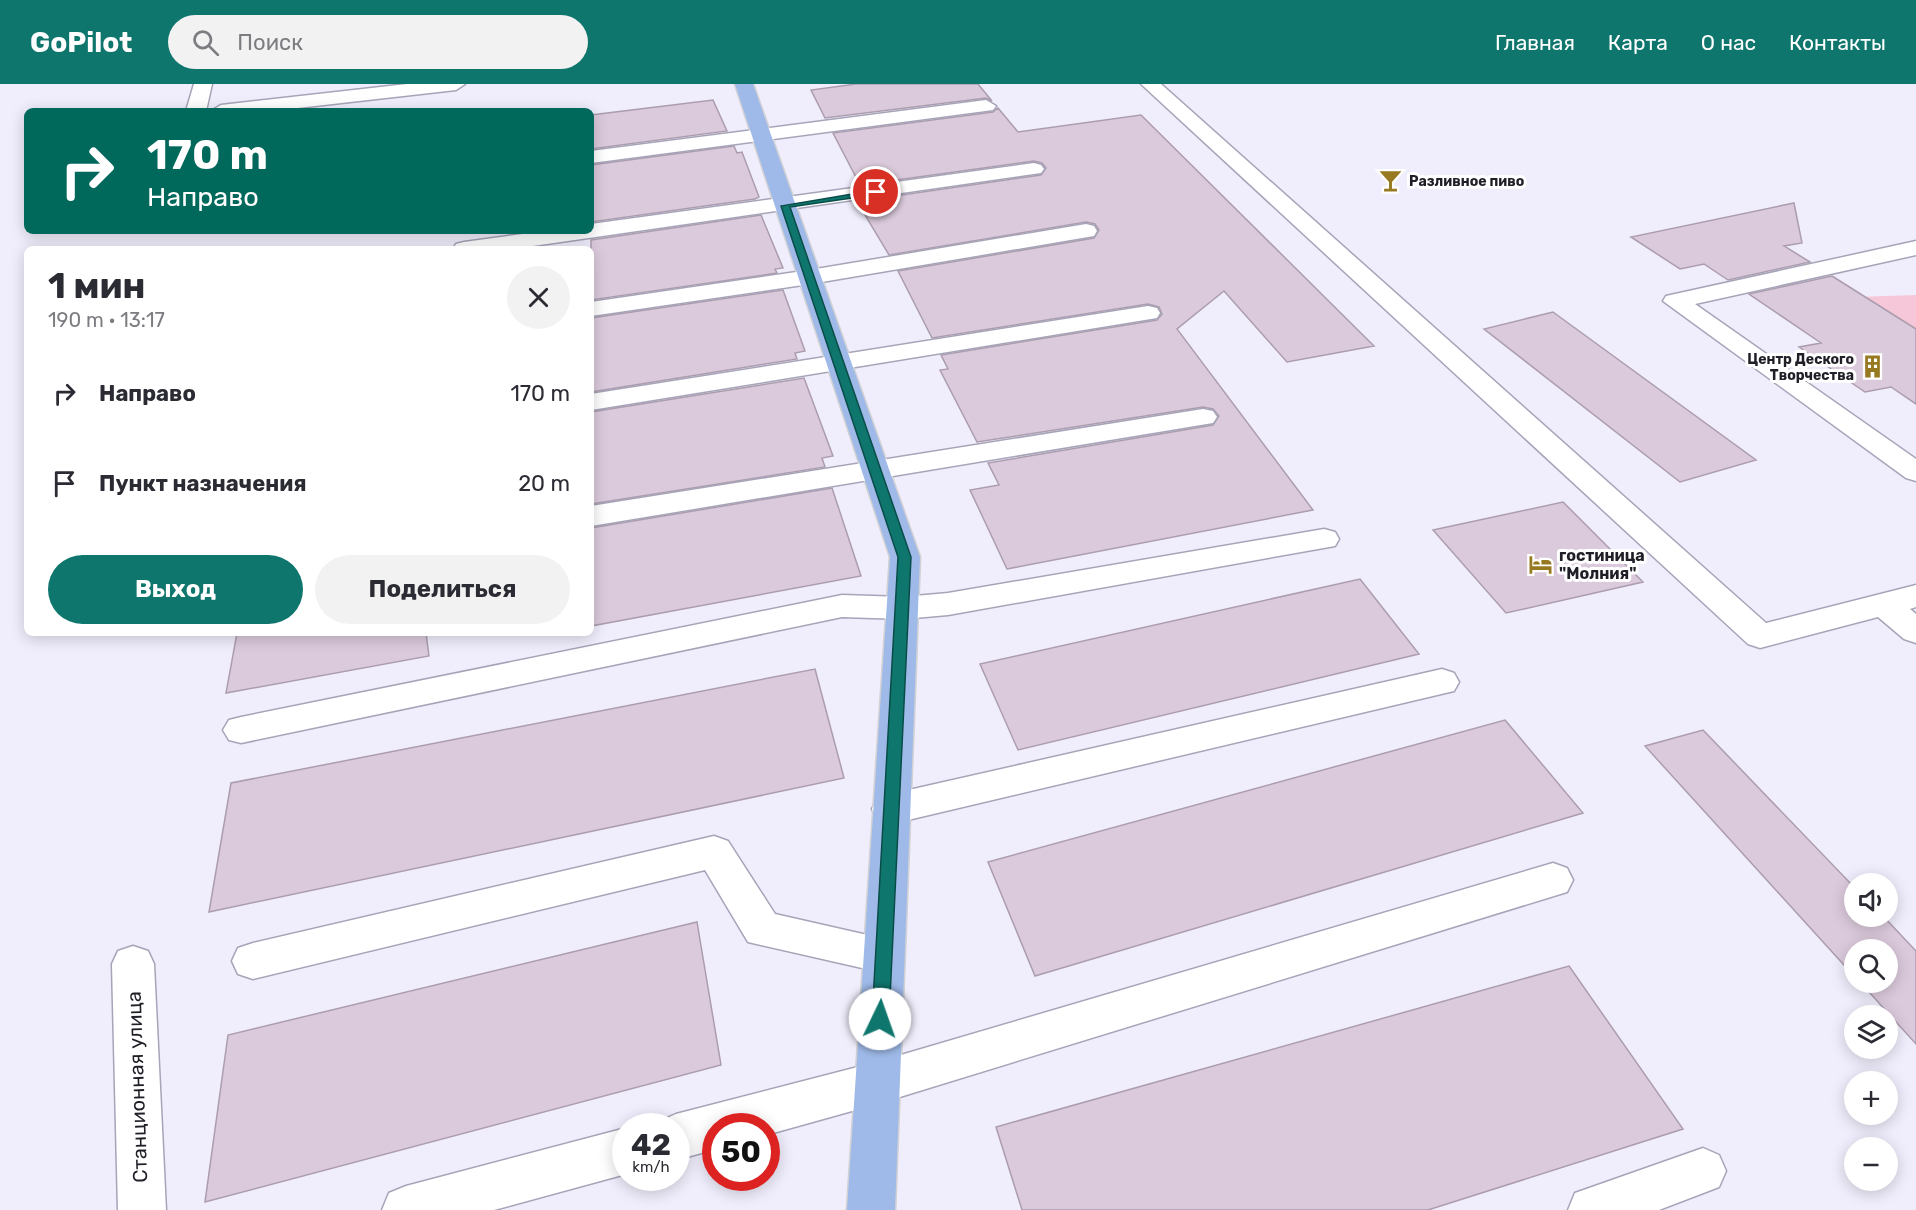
<!DOCTYPE html>
<html lang="ru">
<head>
<meta charset="utf-8">
<style>
	:root { --surface:#fff; --page:#f2f2f3; --text:#2b2b33; --muted:#7c7c81; --accent:#0f766e }
	body { margin:0; font-family:Rubik,sans-serif; background:var(--page); color:var(--text); height:100vh; display:flex; flex-direction:column; font-size:22px; white-space:nowrap }
	* { box-sizing:border-box; margin:0 }
	p { font-size:20px; color:var(--muted) }
	.icon { flex:none; width:33px; height:33px; fill:none; stroke:currentColor; stroke-width:2; stroke-linecap:round; stroke-linejoin:round }
	.map { position:relative; flex:1; overflow:hidden }
	.panel { position:absolute; left:24px; top:162px; width:570px; height:390px; display:flex; flex-direction:column; background:var(--surface); border-radius:9px; box-shadow:0 3px 15px #0003 }
	.panel>* { flex:none }
	.guide { position:absolute; left:24px; top:24px; width:570px; height:126px; border-radius:9px; box-shadow:0 3px 15px #0003; background:#00695c; color:#fff; overflow:hidden }
	.buttons { position:absolute; left:1844px; top:789px; display:grid; gap:12px }
	.buttons a { display:grid; place-items:center; width:54px; height:54px; border-radius:50%; background:var(--surface); box-shadow:0 3px 15px #0003; font-size:30px }
	.speed { position:absolute; left:612px; top:1029px; display:flex; gap:12px; font-size:30px; font-weight:700; text-align:center }
	.speed>* { display:grid; place-content:center; width:78px; height:78px; border-radius:50%; background:var(--surface); box-shadow:0 3px 15px #0003; line-height:1 }
	.speed small { font-size:15px; font-weight:400 }
	.speed .limit { border:9px solid #d22; background:#fff; color:#111 }
	.pin { position:absolute; display:grid; place-items:center; width:51px; height:51px; color:#fff; margin:-26px; border:3px solid #fff; border-radius:50%; box-shadow:0 2px 6px #0007 }
	.me { position:absolute; width:66px; margin:-33px; rotate:3deg; stroke-linejoin:round; filter:drop-shadow(0 0 4px #0008) }
	.turn { display:flex; align-items:center; gap:21px; height:126px; padding:0 24px; font-size:27px }
	.turn .icon { width:78px; height:78px; stroke-width:2.5 }
	.turn b { display:block; font-size:42px; line-height:51px }
	.round { display:grid; place-items:center; flex:none; width:63px; height:63px; border-radius:32px; background:var(--page) }
	.overview { display:flex; align-items:center; justify-content:space-between; height:102px; padding:0 24px }
	h1 { font-size:36px; font-weight:700; line-height:45px }
	.action { display:flex; gap:12px; margin-top:auto; padding:12px 24px }
	.action a { flex:1; height:69px; border-radius:36px; background:var(--accent); color:#fff; font-size:24px; font-weight:700; line-height:69px; text-align:center }
	.action a+a { background:var(--page); color:var(--text) }
	ul { padding:0; list-style:none }
	li { display:flex; align-items:center; gap:18px; height:90px; padding:0 24px }
	li div { flex:1 }
	li b { display:block; font-size:22px }
	li em { font-style:normal }
	header { display:flex; align-items:center; gap:36px; box-sizing:border-box; height:84px; padding:0 30px; background:var(--accent); color:#fff }
	header strong { font-size:28px }
	nav { display:flex; gap:33px; margin-inline-start:auto; font-size:21px }
	.search { width:420px; height:54px; background:var(--page); display:flex; align-items:center; gap:15px; box-sizing:border-box; padding:0 21px; border-radius:33px; color:var(--muted); font-size:22px }
	.map>svg:first-child { display:block }
	.green { fill:#f6c7d8 }
	.building { fill:#dbcadc; stroke:#ac9dae; stroke-width:1.5 }
	.lines { fill:none; stroke-linecap:round; stroke-linejoin:round }
	.minor-casing { stroke:#a6a4b9; stroke-width:3 }
	.major-casing { stroke:#d2d2d4; stroke-width:3 }
	.minor { fill:#fff; fill-rule:evenodd }
	.major { fill:#9fbae9; fill-rule:evenodd }
	.route { fill:#0f766e; stroke:#0a4d48; stroke-width:1.5 }
	.labels { text-anchor:middle; dominant-baseline:central; stroke-width:6; stroke-linejoin:round; paint-order:stroke }
	.far-poi-label { font-size:14px; font-weight:bold; fill:#201f27; stroke:#fff; text-anchor:start }
	.poi-label { font-size:16px; font-weight:bold; fill:#201f27; stroke:#fff; text-anchor:start }
	.near-street-label { font-size:20px; fill:#201f27; stroke:#fff }
</style>
</head>
<body>
<header>
<strong>GoPilot</strong>
<div class="search"><svg class="icon" aria-label="search" viewBox="0 0 24 24"><circle cx="10" cy="10" r="6"/><path d="M15 15l6 6"/></svg>Поиск</div>
<nav><a>Главная</a><a>Карта</a><a>О нас</a><a>Контакты</a></nav>
</header>
<div class="map">
<svg width="1916" height="1126" viewBox="0 0 1916 1126">
	<rect width="100%" height="100%" fill="#f0eefc"/>
	<path class="green" d="M1916,211V252L1856,213Z"/>
	<path class="building" d="M856,0H978L992,17L986,14L825,34L811,6Z
		M713,16L727,47L591,65V31Z
		M998,24L1018,48L1141,31L1374,262L1287,278L1224,207L1177,245L1313,426L1007,485L970,406L999,401L988,379L1213,341L1219,332L1213,325L1203,323L977,358L940,286L948,285L941,271L1157,236L1162,230L1159,223L1148,220L932,254L898,187L1094,154L1099,146L1095,140L1086,138L889,171L862,126L872,125L867,116L1041,91L1046,84L1042,79L1034,77L860,101L833,49L993,28Z
		M734,62L737,69L742,68L759,113L755,115L591,138V81Z
		M1794,119L1802,159L1784,162L1810,178L1728,196L1704,180L1680,185L1631,153Z
		M761,131L783,184L775,185L777,189L591,216V156Z
		M1832,192L1916,245V320L1891,303L1865,308L1799,263L1821,259L1749,210Z
		M783,206L805,267L795,269L797,275L591,308V234Z
		M1553,228L1756,376L1680,398L1484,245Z
		M804,294L833,372L822,374L825,383L591,420V328Z
		M832,404L861,492L591,542V444Z
		M1563,418L1643,498L1506,529L1433,446Z
		M1360,495L1419,570L1018,666L980,580Z
		M237,549H426L429,572L226,609Z
		M815,585L844,694L209,828L231,699Z
		M1505,636L1583,729L1035,892L988,778Z
		M1703,646L1854,803V832H1883L1916,867V960L1860,898H1887V866H1854V892L1645,662Z
		M697,838L721,981L205,1118L228,951Z
		M1569,882L1683,1045L1428,1126H1022L996,1043Z"/>
	<g class="lines">
		<defs>
			<path id="minor" d="M194,0H212L206,27H186Z
				M407,0H465L456,6L271,27H211L221,21Z
				M1141,0H1161L1766,539L1916,501V523L1910,525L1916,530V559L1904,555L1878,533L1760,564L1748,560Z
				M986,16L996,22L993,26L591,79V67Z
				M1034,79L1041,81L1044,85L1041,89L512,165H453L456,160L464,158L544,147H591V140Z
				M1086,140L1094,142L1097,147L1094,152L810,200L591,232V218L810,186Z
				M1916,157V171L1695,220L1916,375V397L1906,394L1663,217L1666,212L1675,210Z
				M1148,222L1157,224L1160,229L1157,234L591,326V310Z
				M1203,325L1213,327L1217,333L1213,339L591,442V422Z
				M1324,445L1335,448L1339,455L1335,462L948,531L903,535L842,533L241,659L229,656L223,646L229,636L241,633L842,511L903,513L948,509Z
				M1442,585L1454,589L1459,598L1454,607L891,740L878,736L872,725L878,714L891,710Z
				M714,752L728,757L775,830L898,858L904,871L898,884L884,889L748,858L705,786L253,895L238,890L232,877L238,864L253,859Z
				M1553,779L1567,784L1573,796L1567,808L877,1020L766,1051V1042H716V1065L676,1076V1042H658L660,1037L676,1030L877,978Z
				M133,862L148,867L154,880L166,1126H118L112,880L118,867Z
				M626,1044V1090L494,1126H382L389,1109L406,1102Z
				M1703,1064L1719,1071L1726,1087L1719,1103L1659,1126H1568L1575,1109Z"/>
			<path id="major" d="M735,0H753L920,473L895,1126H847L890,473Z"/>
		</defs>
		<use href="#minor" class="minor-casing"/>
		<use href="#major" class="major-casing"/>
		<use href="#minor" class="minor"/>
		<use href="#major" class="major"/>
	</g>
	<path class="route" d="M876,106L879,107V110L790,123L911,473L889,935L887,941L880,943L874,941L872,935L898,473L781,122Z"/>
	<defs>
		<symbol id="bar-bare" viewBox="-9 -9 18 18"><path d="M-6-5H6L.8 .8V4.5H3.5V6h-7V4.5H-.8V.8Z" fill="#977921" stroke="#fff" stroke-width="2.5" paint-order="stroke"/></symbol>
		<symbol id="building-bare" viewBox="-9 -9 18 18"><path d="M-4-6H4V6H1V3H-1V6H-4ZM-2.5-4.3h1.7v1.8h-1.7ZM.8-4.3h1.7v1.8H.8ZM-2.5-1h1.7V.8h-1.7ZM.8-1h1.7V.8H.8Z" fill="#977921" stroke="#fff" stroke-width="2.5" paint-order="stroke"/></symbol>
		<symbol id="hotel-bare" viewBox="-9 -9 18 18"><path d="M-6-4.5h1.5V1H6V5H4.5V3h-9V5H-6ZM-4 0a1.8 1.8 0 1 1 3.6 0ZM.5 0V-2.5h3Q6-2.5 6 0Z" fill="#977921" stroke="#fff" stroke-width="2.5" paint-order="stroke"/></symbol>
	</defs>
	<g fill-rule="evenodd">
		<use href="#bar-bare" x="1374" y="80" width="33" height="33"/>
		<use href="#building-bare" x="1856" y="266" width="33" height="33"/>
		<use href="#hotel-bare" x="1524" y="464" width="33" height="33"/>
	</g>
	<g class="labels">
		<g class="far-poi-label">
			<text x="1409" y="97">Разливное пиво</text>
			<text x="1854" y="275" text-anchor="end">Центр Деского<tspan x="1854" dy="16">Творчества</tspan></text>
		</g>
		<g class="poi-label">
			<text x="1559" y="471">гостиница<tspan x="1559" dy="18">"Молния"</tspan></text>
		</g>
		<g class="near-street-label">
			<text transform="translate(137 1003) rotate(-92)">Станционная улица</text>
		</g>
	</g>
</svg>
<div class="buttons">
<a><svg class="icon" aria-label="sound" viewBox="0 0 24 24"><path d="M4 9h4l5-4v14l-5-4H4zM17 9q2 3 0 6"/></svg></a>
<a><svg class="icon" aria-label="search" viewBox="0 0 24 24"><circle cx="10" cy="10" r="6"/><path d="M15 15l6 6"/></svg></a>
<a><svg class="icon" aria-label="layers" viewBox="0 0 24 24"><path d="M12 4l9 5-9 5-9-5zM3 14l9 5 9-5"/></svg></a>
<a>+</a>
<a>−</a>
</div>
<div class="speed"><div>42<small>km/h</small></div><div class="limit">50</div></div>
<div class="pin" style="left:876px;top:108px;background:#d93025"><svg class="icon" aria-label="arrive" viewBox="0 0 24 24"><path d="M6 21V4h12l-3 4 3 4H6"/></svg></div>
<svg class="me" style="left:880px;top:935px" viewBox="-20 -20 40 40"><circle r="19" fill="#fff"/><path d="M0-13L10 11 0 6-10 11z" fill="#0f766e"/></svg>
<div class="guide">
<div class="turn"><svg class="icon" aria-label="right" viewBox="0 0 24 24"><path d="M7 20v-9h11M14 6l5 5-5 5"/></svg><div><b>170 m</b>Направо</div></div>
</div>
<section class="panel">
<div class="overview"><div><h1>1 мин</h1><p>190 m · 13:17</p></div><a class="round"><svg class="icon" aria-label="close" viewBox="0 0 24 24"><path d="M6 6l12 12M18 6L6 18"/></svg></a></div>
<ul>
<li><svg class="icon" aria-label="right" viewBox="0 0 24 24"><path d="M7 20v-9h11M14 6l5 5-5 5"/></svg><div><b>Направо</b></div><em>170 m</em></li>
<li><svg class="icon" aria-label="arrive" viewBox="0 0 24 24"><path d="M6 21V4h12l-3 4 3 4H6"/></svg><div><b>Пункт назначения</b></div><em>20 m</em></li>
</ul>
<div class="action"><a>Выход</a><a>Поделиться</a></div>
</section>
</div>
</body>
</html>
